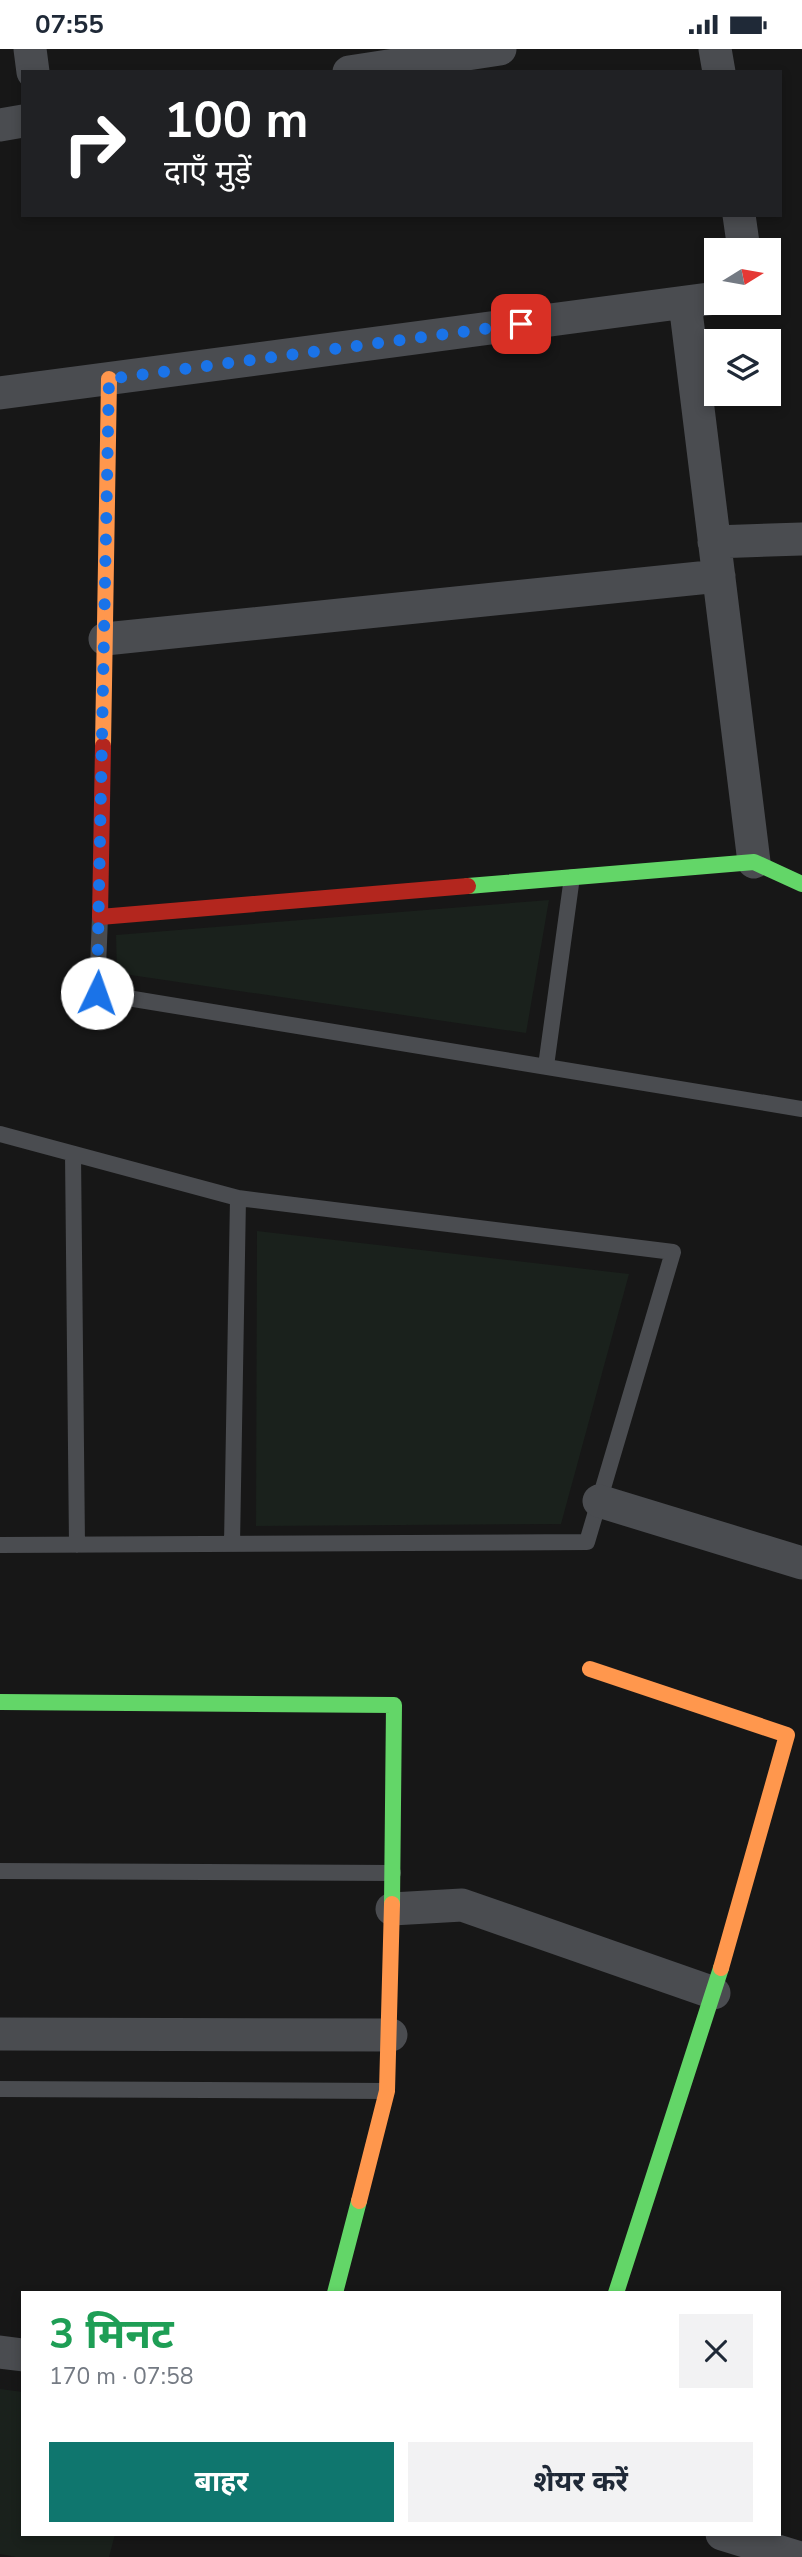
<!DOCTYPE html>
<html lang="hi">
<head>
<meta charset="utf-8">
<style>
	:root { --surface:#fff; --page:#f2f2f3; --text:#1f2937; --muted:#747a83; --accent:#0f766e }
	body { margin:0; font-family:"Nunito Sans","Noto Sans Devanagari",sans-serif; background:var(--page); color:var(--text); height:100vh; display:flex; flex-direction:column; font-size:26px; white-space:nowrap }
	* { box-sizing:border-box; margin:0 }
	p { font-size:23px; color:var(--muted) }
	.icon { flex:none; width:38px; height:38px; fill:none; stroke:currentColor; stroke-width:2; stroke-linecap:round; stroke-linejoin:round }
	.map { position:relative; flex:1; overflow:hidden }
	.drawer { position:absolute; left:21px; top:2242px; width:760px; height:245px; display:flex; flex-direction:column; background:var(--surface); border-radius:0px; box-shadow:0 4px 10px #0003 }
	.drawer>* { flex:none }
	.banner { position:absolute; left:21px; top:21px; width:761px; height:147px; border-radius:0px; box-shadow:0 4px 10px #0003; background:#202124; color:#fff; overflow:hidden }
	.needle { width:46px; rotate:79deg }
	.tools { position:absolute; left:704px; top:189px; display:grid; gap:14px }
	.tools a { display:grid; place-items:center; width:77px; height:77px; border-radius:0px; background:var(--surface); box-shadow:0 4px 10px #0003; font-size:35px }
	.pin { position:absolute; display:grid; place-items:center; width:60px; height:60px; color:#fff; margin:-30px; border-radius:14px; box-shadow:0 4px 10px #0006 }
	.me { position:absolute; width:77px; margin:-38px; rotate:3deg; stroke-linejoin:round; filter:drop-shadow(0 0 5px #0008) }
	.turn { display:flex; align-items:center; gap:24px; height:147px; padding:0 28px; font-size:32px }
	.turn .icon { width:91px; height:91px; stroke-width:2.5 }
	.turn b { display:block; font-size:49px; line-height:60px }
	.round { display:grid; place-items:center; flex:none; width:74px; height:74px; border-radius:0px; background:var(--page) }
	.summary { display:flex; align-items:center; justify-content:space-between; height:119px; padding:0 28px }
	h1 { font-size:42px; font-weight:700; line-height:52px; color:#1e9e55 }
	.cta { display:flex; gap:14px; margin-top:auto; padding:14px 28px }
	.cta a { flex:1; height:80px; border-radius:0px; background:var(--accent); color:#fff; font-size:28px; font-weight:700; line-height:80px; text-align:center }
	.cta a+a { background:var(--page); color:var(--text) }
	.status { display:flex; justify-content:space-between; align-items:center; height:49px; padding:0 35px; background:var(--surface); direction:ltr }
	.status svg { height:19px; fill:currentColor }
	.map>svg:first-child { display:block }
	.green { fill:#1a211c }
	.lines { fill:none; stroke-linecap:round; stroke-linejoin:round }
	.lane { stroke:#4a4c50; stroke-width:16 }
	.street { stroke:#4a4c50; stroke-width:33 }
	.fast { stroke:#63d668; stroke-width:16 }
	.slow { stroke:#ff974d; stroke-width:16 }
	.jam { stroke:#b3261e; stroke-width:16 }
	.route { stroke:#1a73e8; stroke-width:12; stroke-dasharray:0 21.6 }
</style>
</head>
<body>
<div class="status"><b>07:55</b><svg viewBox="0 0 49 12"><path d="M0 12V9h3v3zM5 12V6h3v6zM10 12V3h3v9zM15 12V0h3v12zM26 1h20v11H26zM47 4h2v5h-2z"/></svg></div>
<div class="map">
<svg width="802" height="2508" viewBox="0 0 802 2508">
	<rect width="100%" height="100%" fill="#171717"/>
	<path class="green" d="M549,851L526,984L117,924L116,886Z
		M257,1182L629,1225L561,1475L256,1477Z
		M0,2340L23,2343V2485H115L109,2508H16L0,2505Z"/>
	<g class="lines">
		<path class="lane" d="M100,868L97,944L802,1060
			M546,1017L572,828
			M0,1085L238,1149L673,1203L587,1493L0,1496
			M73,1105L77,1496
			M232,1495L238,1149
			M0,1822L393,1824
			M0,2040L386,2042"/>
		<path class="street" d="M30,0L33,23
			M715,0L719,23
			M349,23L500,0
			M0,76L23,72
			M739,166L744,201
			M685,254L754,813
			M0,344L716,249
			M714,493L802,490
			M105,590L719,527
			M599,1452L802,1514
			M392,1860L462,1856L714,1944
			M0,1985L391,1986
			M0,2303L23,2306
			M722,2485L797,2508"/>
		<path class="fast" d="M468,837L754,813L802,835
			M0,1653L394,1656L392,1855
			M335,2244L359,2152
			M616,2244L721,1919"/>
		<path class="slow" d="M103,697L109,330
			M590,1620L787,1686L721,1919
			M359,2152L387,2042L392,1855"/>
		<path class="jam" d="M103,697L100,868L468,837"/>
	</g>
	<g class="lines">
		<path class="route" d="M97,944L109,330L521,275"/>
	</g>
</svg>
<div class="tools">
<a><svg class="needle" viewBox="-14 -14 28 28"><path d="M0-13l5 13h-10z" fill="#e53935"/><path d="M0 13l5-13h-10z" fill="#747a83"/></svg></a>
<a><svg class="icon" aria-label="layers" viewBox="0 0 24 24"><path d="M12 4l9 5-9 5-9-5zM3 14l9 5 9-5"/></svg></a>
</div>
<div class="pin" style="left:521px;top:275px;background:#d93025"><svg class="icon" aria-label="arrive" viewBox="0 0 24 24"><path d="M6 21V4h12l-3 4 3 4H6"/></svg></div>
<svg class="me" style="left:97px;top:944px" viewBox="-20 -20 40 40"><circle r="19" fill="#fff"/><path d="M0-13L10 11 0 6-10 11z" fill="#1a73e8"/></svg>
<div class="banner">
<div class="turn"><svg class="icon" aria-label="right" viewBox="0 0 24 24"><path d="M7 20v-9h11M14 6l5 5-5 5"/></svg><div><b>100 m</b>दाएँ मुड़ें</div></div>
</div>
<section class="drawer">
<div class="summary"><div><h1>3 मिनट</h1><p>170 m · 07:58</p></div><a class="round"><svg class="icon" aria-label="close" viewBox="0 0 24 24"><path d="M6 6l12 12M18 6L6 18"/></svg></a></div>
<div class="cta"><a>बाहर</a><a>शेयर करें</a></div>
</section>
</div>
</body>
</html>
